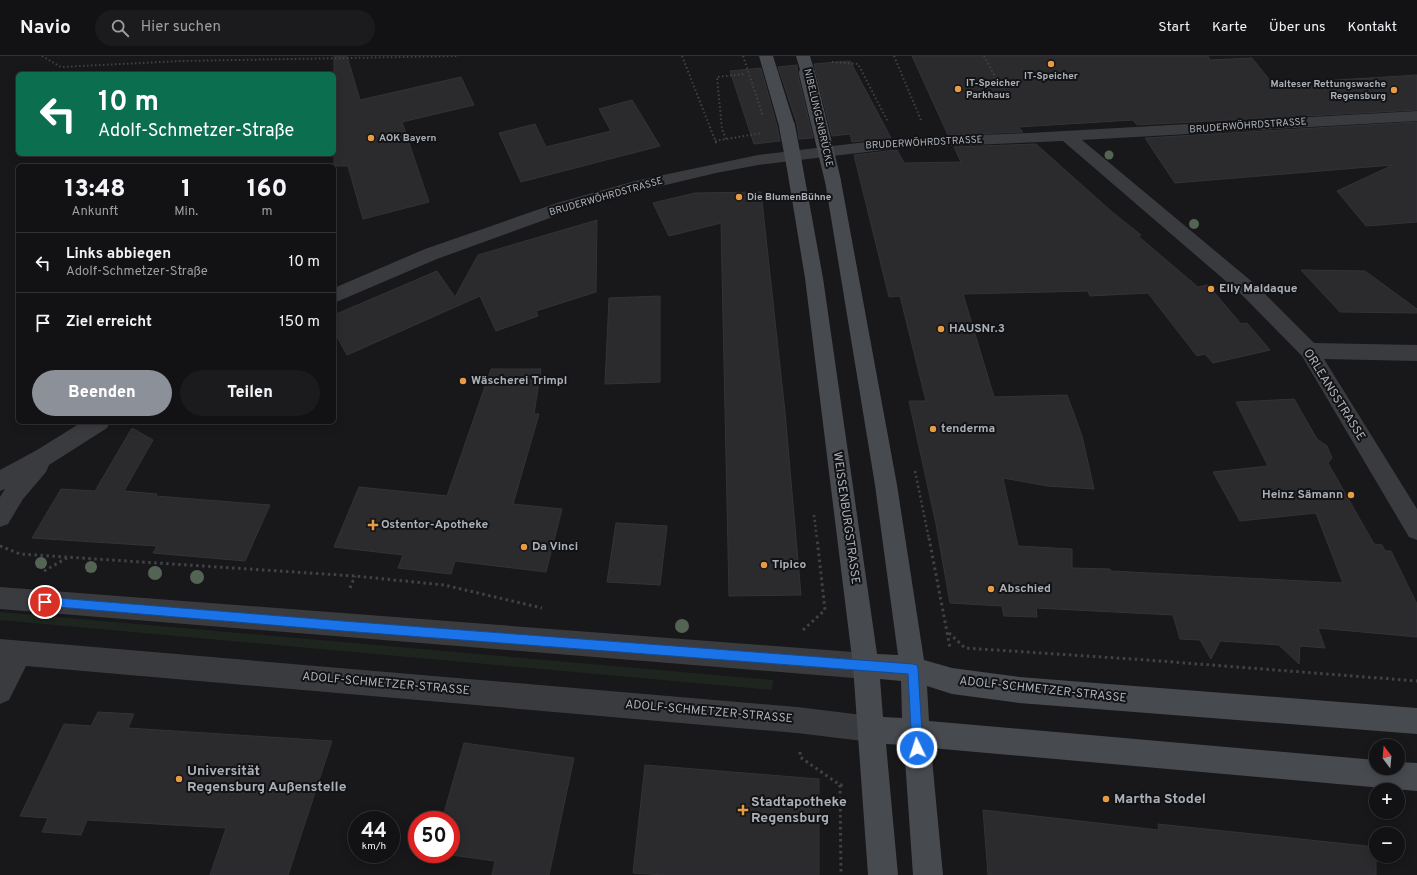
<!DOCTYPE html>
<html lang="de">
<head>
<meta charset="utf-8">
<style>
	:root { --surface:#121214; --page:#1b1b1d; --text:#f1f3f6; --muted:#9c9ea0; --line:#313234; --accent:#8c9099 }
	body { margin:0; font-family:Overpass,sans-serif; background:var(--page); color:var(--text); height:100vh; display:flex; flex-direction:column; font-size:15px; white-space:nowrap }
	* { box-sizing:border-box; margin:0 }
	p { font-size:13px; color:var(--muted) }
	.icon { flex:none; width:22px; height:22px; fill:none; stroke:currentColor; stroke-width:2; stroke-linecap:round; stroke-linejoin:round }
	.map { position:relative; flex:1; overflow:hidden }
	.side { position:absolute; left:16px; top:108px; width:320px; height:260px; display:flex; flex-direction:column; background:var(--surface); border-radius:6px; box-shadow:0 2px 10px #0003,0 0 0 1px var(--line) }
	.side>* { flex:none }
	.guide { position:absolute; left:16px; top:16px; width:320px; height:84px; border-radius:6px; box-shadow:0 2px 10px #0003,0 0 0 1px var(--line); background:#0b6e4f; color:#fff; overflow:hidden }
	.needle { width:26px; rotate:344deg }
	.buttons { position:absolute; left:1369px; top:683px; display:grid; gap:8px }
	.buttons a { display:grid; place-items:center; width:36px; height:36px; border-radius:50%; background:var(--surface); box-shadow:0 2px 10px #0003,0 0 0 1px var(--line); font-size:20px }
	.speed { position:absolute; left:348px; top:755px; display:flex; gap:8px; font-size:20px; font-weight:700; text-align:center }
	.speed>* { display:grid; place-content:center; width:52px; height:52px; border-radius:50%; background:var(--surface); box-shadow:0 2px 10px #0003,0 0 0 1px var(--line); line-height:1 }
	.speed small { font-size:10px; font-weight:400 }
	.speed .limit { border:6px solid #d22; background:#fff; color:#111 }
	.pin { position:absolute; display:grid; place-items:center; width:34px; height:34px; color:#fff; margin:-17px; border:2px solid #fff; border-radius:50%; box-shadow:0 1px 4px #0007 }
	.me { position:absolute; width:44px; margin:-22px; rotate:356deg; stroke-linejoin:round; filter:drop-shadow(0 0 3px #0008) }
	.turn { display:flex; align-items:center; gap:14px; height:84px; padding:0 16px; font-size:18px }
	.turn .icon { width:52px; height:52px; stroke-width:2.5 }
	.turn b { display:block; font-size:28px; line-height:34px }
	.eta { display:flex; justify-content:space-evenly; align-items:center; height:68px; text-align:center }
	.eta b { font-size:24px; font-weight:800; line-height:28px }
	.primary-button { display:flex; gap:8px; margin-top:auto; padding:8px 16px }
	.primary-button a { flex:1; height:46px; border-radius:24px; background:var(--accent); color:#fff; font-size:16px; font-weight:800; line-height:46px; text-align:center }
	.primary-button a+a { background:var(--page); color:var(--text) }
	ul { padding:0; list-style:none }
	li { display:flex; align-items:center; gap:12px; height:60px; padding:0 16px; border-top:1px solid var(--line) }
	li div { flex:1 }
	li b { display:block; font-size:15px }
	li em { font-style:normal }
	header { display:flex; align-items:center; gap:24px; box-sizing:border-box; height:56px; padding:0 20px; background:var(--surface); border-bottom:1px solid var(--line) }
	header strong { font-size:19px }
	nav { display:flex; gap:22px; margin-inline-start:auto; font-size:14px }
	.search { width:280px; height:36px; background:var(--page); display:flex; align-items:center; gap:10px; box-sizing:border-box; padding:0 14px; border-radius:22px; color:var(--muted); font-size:15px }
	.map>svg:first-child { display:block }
	.green { fill:#1e251e }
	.building { fill:#2b2b2e; stroke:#323336 }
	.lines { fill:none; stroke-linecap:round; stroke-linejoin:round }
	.path-far2 { stroke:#3f4246; stroke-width:2; stroke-dasharray:1.5 2.5; stroke-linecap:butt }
	.path-far1 { stroke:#3f4246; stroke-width:2.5; stroke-dasharray:2 3; stroke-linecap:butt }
	.path { stroke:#3f4246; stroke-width:3; stroke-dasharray:2.5 3.5; stroke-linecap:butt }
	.street { fill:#393b3f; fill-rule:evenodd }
	.secondary { fill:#474a4f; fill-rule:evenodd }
	.path-bridge { stroke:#3f4246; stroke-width:2; stroke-dasharray:1.5 2.5; stroke-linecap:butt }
	.secondary-bridge { stroke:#474a4f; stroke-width:16 }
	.tree { fill:#546454 }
	.route { fill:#1a73e8; stroke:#114b97 }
	.poi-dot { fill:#e79c43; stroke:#131315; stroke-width:1.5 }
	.labels { text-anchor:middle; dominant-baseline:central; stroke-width:4; stroke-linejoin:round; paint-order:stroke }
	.far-poi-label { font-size:10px; font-weight:bold; fill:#abb1b9; stroke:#131315; text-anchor:start }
	.far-street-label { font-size:10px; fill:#abb1b9; stroke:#131315 }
	.poi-label { font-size:12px; font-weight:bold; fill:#abb1b9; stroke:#131315; text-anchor:start }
	.street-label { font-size:12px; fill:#abb1b9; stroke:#131315 }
	.near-poi-label { font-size:14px; font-weight:bold; fill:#abb1b9; stroke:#131315; text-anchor:start }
</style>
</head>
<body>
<header>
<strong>Navio</strong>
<div class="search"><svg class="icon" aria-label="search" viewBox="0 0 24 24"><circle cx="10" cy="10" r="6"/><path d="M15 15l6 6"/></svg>Hier suchen</div>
<nav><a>Start</a><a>Karte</a><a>Über uns</a><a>Kontakt</a></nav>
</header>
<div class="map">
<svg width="1417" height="819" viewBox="0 0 1417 819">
	<rect width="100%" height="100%" fill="#18181a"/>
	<path class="green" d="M0,556L773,624L772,634L0,564Z"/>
	<path class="building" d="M334,0H347L360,44L461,21L474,49L402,66L429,146L363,163L348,110H334Z
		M912,0H1208L1210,4L1252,2L1273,28L1417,19V54L1137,69L1133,64L1018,71L1023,76L948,79Z
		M850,5L891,82L852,86L850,78L832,80L814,8Z
		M797,9L798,19L813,82L799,83L797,68L778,11Z
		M761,12L777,70L780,85L754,88L730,15Z
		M632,44L660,90L521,126L499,77L535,68L546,91L611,75L599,53Z
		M1417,66V166L1366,170L1337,135L1393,109L1175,127L1145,82Z
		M1036,88L1111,155L1141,179L1138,180L1198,231L1208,229L1241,268L1247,267L1270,294L1213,307L1205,298L1197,300L1148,237L1090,240L1088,235L963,238L994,341L1067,339L1082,380L1094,433L1047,430L1003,422L1018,490L1072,493V512L1110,513L1111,515L1343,527L1316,457L1240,465L1213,416L1268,410L1236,346L1294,343L1317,383L1327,390L1332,402L1328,407L1374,488L1382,489L1385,495H1391L1417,548V581L1318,572L1325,592L1300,590L1299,608L1279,589L1220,585L1211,603L1200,584L1180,583L1173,559L1036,552L1037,561L1004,560L1002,550L950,547L936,468L909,345H926L900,240L889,241L854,99L897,94L904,107L961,106L954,91Z
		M761,136L785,356L801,539L729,540L721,167L669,180L653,147L695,137Z
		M597,164L596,236L536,255L538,260L496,275L480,240L347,299L334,275V259L437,215L455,241L478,199Z
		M1301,214L1365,215L1417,253V257L1340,256Z
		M660,240V326L605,328L609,242Z
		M491,313H541L534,358H539L513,448L562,453L546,516L455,505L451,518L398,512L403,499L334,491L359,431L447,440Z
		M132,372L153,384L124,435L157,438L156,440L270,449L245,505L153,497L157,490L32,482L61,433L95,435Z
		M616,467L667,470L660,529L607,526Z
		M98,656L134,658L128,672L332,685L288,819H210L226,772L87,764L81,779L42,776L48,762L20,760L64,668L91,670Z
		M464,687L574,702L549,819H492L495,805L444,798H451V764H442Z
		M645,709L819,723V819H664L633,817Z
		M983,754L1159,774L1158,768L1376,791V819H988Z"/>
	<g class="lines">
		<path class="path-far2" d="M42,0L61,11L181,5L459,0
			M682,0L717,89
			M894,0L921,64
			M984,0L1000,30
			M832,6L858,8L888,66
			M726,83L722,73L717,21L745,18
			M715,85L762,77"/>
		<path class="path-far1" d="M915,415L929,483
			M814,459L817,483"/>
		<path class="path" d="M929,482L950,592
			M0,490L20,498L355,520L444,529L542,552
			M44,515L67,502
			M350,532L355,520
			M803,574L825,554L817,482
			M949,577L965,592L1147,604L1417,625
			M800,696V701L840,729H844
			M840,729L841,819"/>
		<path class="street" d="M1417,55V65L1082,84L1256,229L1314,287L1417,289V305L1324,303L1417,453V484L1409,481L1302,300L1242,239L1063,85L900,92L758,109L716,117L636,136L569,155L437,203L334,247V232L425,193L557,147L635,125L758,99L900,82L1029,77Z
			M82,366H110L107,372L49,409L46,416L23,443L8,468L0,471V441L5,433L0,435V414L37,394Z
			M0,531L866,597L875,601L879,610L875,619L866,623L0,553Z
			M0,583L797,651L871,660L880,664L884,673L880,682L871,686L797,677L26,610L9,644L0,648Z"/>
		<path class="secondary" d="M759,0H773L795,70L793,73L787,75L781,73L779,70Z
			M796,0H810L815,17L812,20L807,22L802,20Z
			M794,102L800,103L802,107L823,222L877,598L898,599L875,429L825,125L827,121L833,119L839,121L841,125L897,429L924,604L952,612L1019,621L1417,652V678L1019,647L952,638L927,630L929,665L1376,704V712H1398V706L1417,707V735L931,692L943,819H913L904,689L886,688L898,819H868L853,610L805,222L786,107L788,103ZM880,623L901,625L902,662L883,661Z"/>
		<path class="path-bridge" d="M743,0L763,60"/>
		<path class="secondary-bridge" d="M807,17L833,125
			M787,70L794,107"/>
	</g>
	<g class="tree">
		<circle cx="1109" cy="99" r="4.5"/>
		<circle cx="1194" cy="168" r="5"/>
		<circle cx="41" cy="507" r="6"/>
		<circle cx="91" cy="511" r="6"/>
		<circle cx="155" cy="517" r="7"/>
		<circle cx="197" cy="521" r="7"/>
		<circle cx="682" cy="570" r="7"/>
	</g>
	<path class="route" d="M45,541L343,565L913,608L917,609L918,613L923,692L921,696L917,697L913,696L912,692L908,618L343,575L45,550L42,549L40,546L42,542Z"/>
	<g class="poi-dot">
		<circle cx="1051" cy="8" r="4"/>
		<circle cx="958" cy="33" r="4"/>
		<circle cx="1394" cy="34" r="4"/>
		<circle cx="371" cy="82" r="4"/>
		<circle cx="739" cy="141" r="4"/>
		<circle cx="1211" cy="233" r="4"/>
		<circle cx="941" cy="273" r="4"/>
		<circle cx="463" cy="325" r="4"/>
		<circle cx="933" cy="373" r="4"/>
		<circle cx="1351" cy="439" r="4"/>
		<path d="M371 463h4v4h4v4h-4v4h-4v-4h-4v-4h4z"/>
		<circle cx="524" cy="491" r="4"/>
		<circle cx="764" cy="509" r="4"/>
		<circle cx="991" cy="533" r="4"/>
		<circle cx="179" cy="723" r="4"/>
		<circle cx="1106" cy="743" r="4"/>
		<path d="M741 748h4v4h4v4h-4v4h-4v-4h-4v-4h4z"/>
	</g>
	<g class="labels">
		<g class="far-poi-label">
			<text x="1051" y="20" text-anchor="middle">IT-Speicher</text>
			<text x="966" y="27">IT-Speicher<tspan x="966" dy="12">Parkhaus</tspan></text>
			<text x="1386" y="28" text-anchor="end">Malteser Rettungswache<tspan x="1386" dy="12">Regensburg</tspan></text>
			<text x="379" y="82">AOK Bayern</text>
			<text x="747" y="141">Die BlumenBühne</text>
		</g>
		<g class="far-street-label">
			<text transform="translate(818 62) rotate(77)">NIBELUNGENBRÜCKE</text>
			<text transform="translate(1248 70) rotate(-4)">BRUDERWÖHRDSTRASSE</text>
			<text transform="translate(924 87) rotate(-3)">BRUDERWÖHRDSTRASSE</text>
			<text transform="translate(606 141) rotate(-16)">BRUDERWÖHRDSTRASSE</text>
		</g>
		<g class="poi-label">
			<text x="1219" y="233">Elly Maldaque</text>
			<text x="949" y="273">HAUSNr.3</text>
			<text x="471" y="325">Wäscherei Trimpl</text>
			<text x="941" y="373">tenderma</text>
			<text x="1343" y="439" text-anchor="end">Heinz Sämann</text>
			<text x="381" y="469">Ostentor-Apotheke</text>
			<text x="532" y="491">Da Vinci</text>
			<text x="772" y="509">Tipico</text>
			<text x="999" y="533">Abschied</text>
		</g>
		<g class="street-label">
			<text transform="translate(1334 339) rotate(58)">ORLEANSSTRASSE</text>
			<text transform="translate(846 462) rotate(82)">WEISSENBURGSTRASSE</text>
			<text transform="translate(386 628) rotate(5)">ADOLF-SCHMETZER-STRASSE</text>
			<text transform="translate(1043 634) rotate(6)">ADOLF-SCHMETZER-STRASSE</text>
			<text transform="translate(709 656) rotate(5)">ADOLF-SCHMETZER-STRASSE</text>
		</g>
		<g class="near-poi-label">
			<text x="187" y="715">Universität<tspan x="187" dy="16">Regensburg Außenstelle</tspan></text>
			<text x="1114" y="743">Martha Stodel</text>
			<text x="751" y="746">Stadtapotheke<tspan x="751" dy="16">Regensburg</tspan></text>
		</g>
	</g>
</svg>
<div class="buttons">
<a><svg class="needle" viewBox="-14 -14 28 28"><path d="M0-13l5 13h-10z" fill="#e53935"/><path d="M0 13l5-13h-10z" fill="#9c9ea0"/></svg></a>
<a>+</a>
<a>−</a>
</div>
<div class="speed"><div>44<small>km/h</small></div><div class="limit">50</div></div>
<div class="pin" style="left:45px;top:546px;background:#d93025"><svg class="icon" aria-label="arrive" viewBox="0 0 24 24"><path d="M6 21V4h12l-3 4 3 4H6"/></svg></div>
<svg class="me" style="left:917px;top:692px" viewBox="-20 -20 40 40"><circle r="17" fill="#1a73e8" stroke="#fff" stroke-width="3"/><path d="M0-11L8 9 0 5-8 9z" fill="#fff"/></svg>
<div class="guide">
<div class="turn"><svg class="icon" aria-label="left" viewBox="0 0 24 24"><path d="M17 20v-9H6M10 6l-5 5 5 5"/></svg><div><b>10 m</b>Adolf-Schmetzer-Straße</div></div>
</div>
<section class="side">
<div class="eta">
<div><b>13:48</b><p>Ankunft</p></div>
<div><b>1</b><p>Min.</p></div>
<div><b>160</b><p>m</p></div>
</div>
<ul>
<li><svg class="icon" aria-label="left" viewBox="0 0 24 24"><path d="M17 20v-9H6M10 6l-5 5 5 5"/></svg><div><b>Links abbiegen</b><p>Adolf-Schmetzer-Straße</p></div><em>10 m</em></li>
<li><svg class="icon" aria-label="arrive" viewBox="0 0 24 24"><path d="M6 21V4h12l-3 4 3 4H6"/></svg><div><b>Ziel erreicht</b></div><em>150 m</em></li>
</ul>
<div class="primary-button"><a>Beenden</a><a>Teilen</a></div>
</section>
</div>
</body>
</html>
